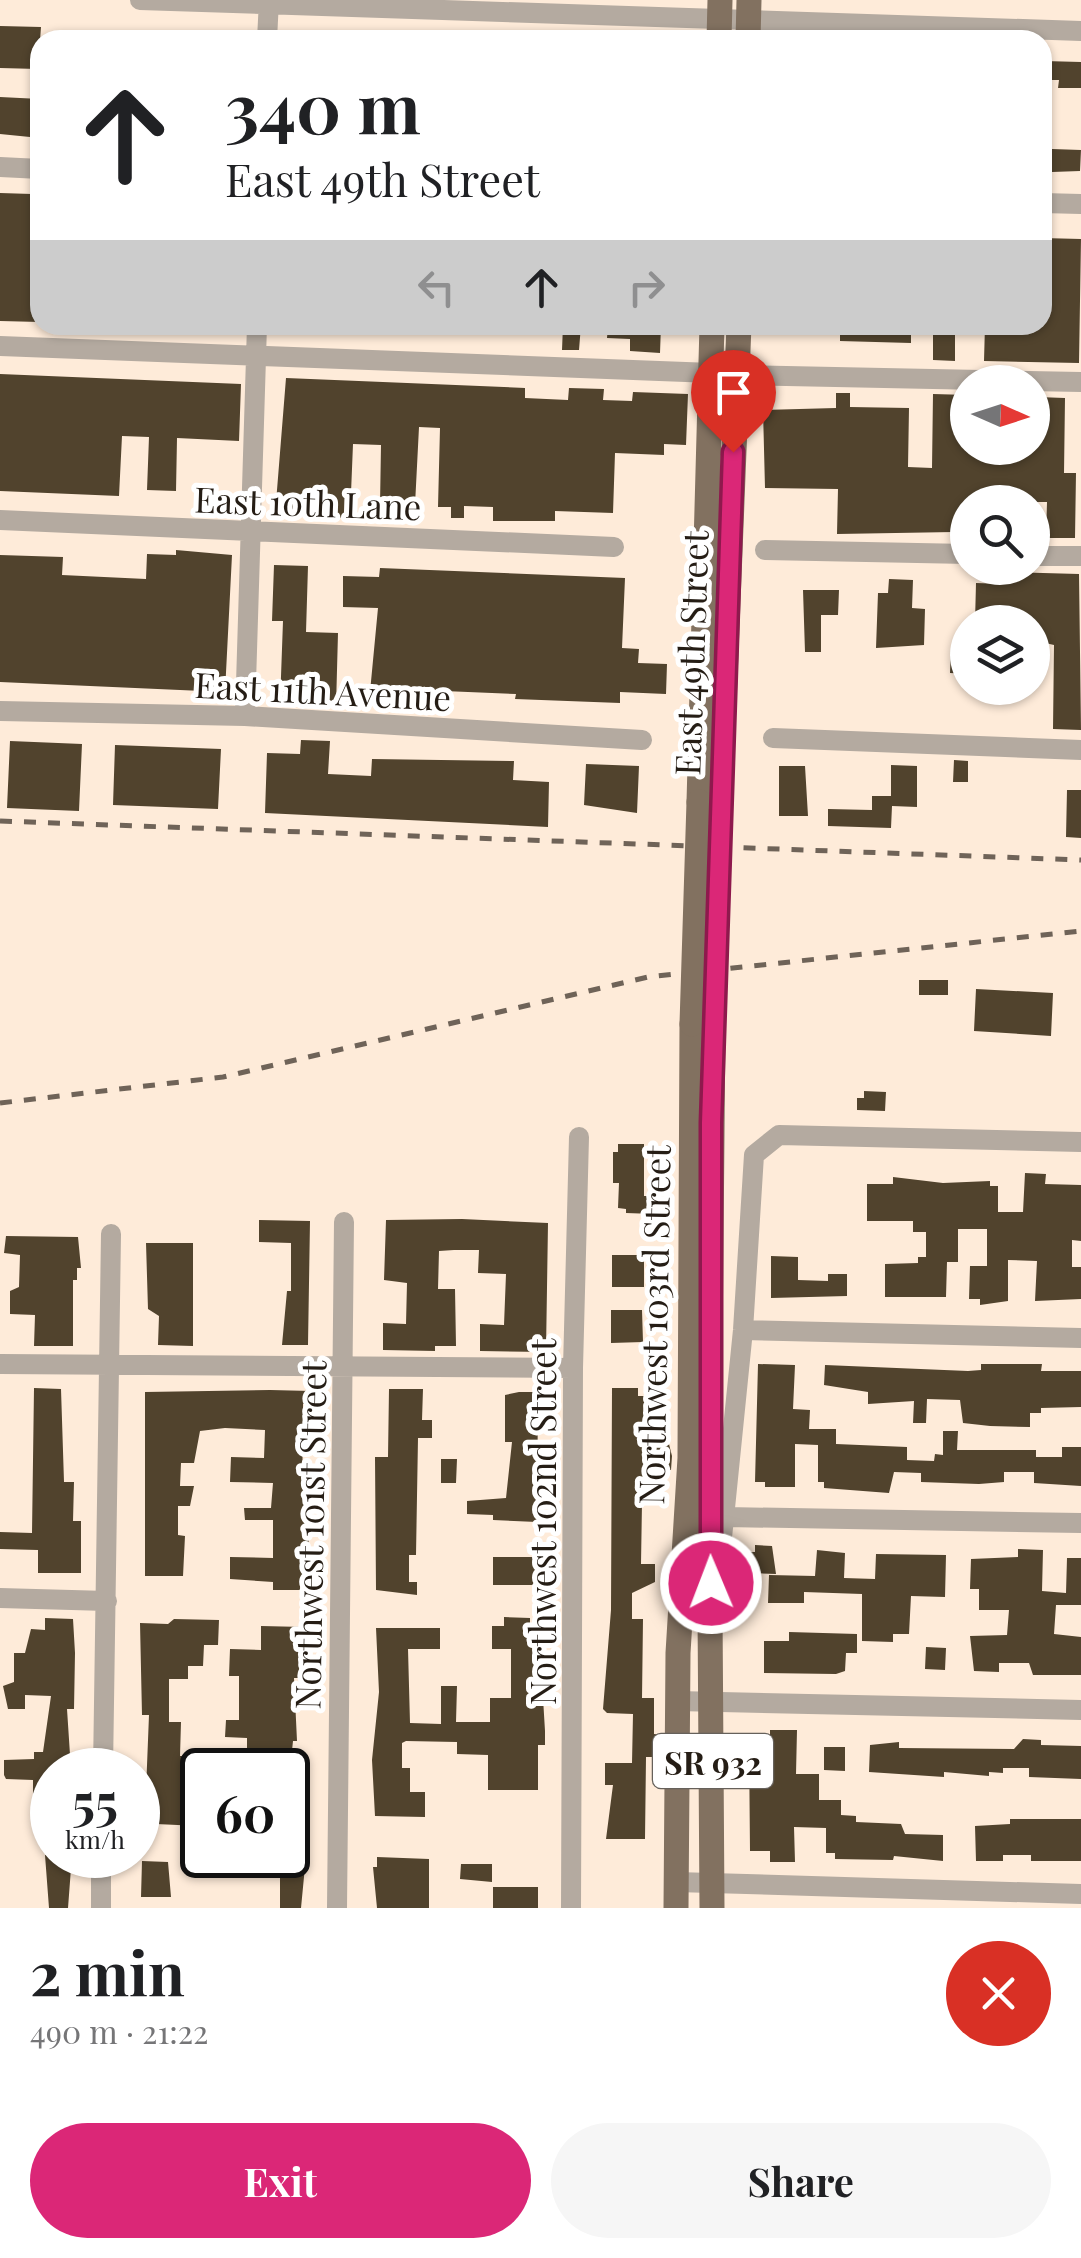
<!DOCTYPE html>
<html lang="en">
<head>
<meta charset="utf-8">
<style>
	:root { --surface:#fff; --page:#f6f6f6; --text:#202124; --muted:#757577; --accent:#db2777 }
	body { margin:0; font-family:"Playfair Display",serif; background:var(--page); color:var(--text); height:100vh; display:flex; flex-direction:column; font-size:38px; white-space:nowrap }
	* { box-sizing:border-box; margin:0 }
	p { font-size:32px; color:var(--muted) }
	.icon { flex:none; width:55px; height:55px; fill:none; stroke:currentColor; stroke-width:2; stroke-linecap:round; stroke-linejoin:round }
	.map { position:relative; height:1908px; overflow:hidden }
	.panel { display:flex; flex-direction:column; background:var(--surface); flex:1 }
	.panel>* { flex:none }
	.guide { position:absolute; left:30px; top:30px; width:1022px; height:305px; border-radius:30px; box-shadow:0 2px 8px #0004; background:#fff; color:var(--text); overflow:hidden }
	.needle { width:65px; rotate:93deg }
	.buttons { position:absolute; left:950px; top:365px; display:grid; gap:20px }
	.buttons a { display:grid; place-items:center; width:100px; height:100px; border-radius:50%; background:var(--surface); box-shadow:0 2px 8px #0004; font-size:50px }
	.speed { position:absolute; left:30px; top:1748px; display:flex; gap:20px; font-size:50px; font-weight:700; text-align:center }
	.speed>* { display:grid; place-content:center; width:130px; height:130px; border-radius:50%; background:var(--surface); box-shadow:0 2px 8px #0004; line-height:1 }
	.speed small { font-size:25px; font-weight:400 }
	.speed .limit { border:5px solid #111; border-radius:15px; background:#fff; color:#111 }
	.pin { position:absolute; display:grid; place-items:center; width:85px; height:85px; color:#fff; margin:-102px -42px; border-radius:50% 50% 50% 0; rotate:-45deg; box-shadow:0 0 10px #0007 }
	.pin .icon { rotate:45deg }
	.me { position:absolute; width:110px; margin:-55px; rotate:359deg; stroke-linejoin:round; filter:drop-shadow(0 0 8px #0008) }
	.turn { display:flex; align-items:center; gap:35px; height:210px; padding:0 30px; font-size:45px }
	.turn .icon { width:130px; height:130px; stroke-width:2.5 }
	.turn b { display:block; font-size:70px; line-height:85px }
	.lanes { display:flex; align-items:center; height:95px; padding:0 30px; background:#0003; justify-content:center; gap:50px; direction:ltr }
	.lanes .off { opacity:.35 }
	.round { display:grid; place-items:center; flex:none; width:105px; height:105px; border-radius:52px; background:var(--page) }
	.headline { display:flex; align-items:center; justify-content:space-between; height:170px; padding:0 30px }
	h1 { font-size:60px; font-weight:700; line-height:75px }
	.action { display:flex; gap:20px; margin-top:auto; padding:20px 30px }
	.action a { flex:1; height:115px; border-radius:60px; background:var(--accent); color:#fff; font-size:40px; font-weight:700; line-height:115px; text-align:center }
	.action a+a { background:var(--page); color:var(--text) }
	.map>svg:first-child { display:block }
	.building { fill:#51432d }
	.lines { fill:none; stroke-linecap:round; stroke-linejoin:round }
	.minor { stroke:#b4aaa0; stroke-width:20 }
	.major { stroke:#827160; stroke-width:25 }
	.rail { stroke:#6f6358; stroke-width:5; stroke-dasharray:12 12; stroke-linecap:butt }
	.major-bridge { stroke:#827160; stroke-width:25 }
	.route-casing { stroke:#8e194d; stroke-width:25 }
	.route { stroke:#db2777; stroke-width:18 }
	.labels { text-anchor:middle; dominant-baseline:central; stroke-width:10; stroke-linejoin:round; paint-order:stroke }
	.shield { fill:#fff; stroke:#66615b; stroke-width:2.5 }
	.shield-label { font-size:32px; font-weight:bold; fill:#251d15 }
	.street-label { font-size:35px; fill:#251d15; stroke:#fff }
</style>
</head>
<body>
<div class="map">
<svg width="1081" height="1908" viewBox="0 0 1081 1908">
	<rect width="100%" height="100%" fill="#feebd9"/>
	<path class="building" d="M0,26L41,27L38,69L0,68Z
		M1044,61L1081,62V88H1058L1059,80H1044Z
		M0,97L40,99V138L0,134Z
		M1052,149L1081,150L1080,171L1052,172Z
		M0,193L32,194L30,260L40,261V322L0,321Z
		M1042,238L1081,239L1079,363L984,361L985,325H1042Z
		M563,325H581L579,350H562Z
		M608,325H661L660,353L630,351V339L607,338Z
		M840,325H911V343L840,341Z
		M933,327L955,328V361L933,360Z
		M0,374L241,384L239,441L177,438L176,491L147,490L149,437L122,436L119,496L0,491Z
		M286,378L525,388V398L568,400L569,388L604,389L603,400L632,401L633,392L688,394L686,445L664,444V455L615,453L613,513L555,511V521H493V507L464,506V518H451V507H438L440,428L419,427L415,505H380L381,445L353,444L350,518L275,515Z
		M836,393H850V407L909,408L908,467L932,468L933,394L968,395V448H1036L1037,397L1065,398L1064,473H1076L1075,538H1046L1047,502H968V522L954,521V532L837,534L838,489L765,488L763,410L836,408Z
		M176,550L232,555L225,692L0,682V555L63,557L62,575L146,579L147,554L176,555Z
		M274,565L308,566L306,632L338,633L336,707L280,704L283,621H272Z
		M380,568L625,578L622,648L639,649L638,663L667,664L666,694L620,692V703L515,699L516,694L444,691V695L370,692L378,608L343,607V576L379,577Z
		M1003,572L1079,574L1081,730L1053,729L1054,645L1032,640V622H975L976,583L1003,584Z
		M889,579L913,580L912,608L925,609L924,645L876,648L878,593H888Z
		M803,590H839L838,615H821V652H805Z
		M951,649H968V674L950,673Z
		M301,740L330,741L328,774L371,776L372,759L514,761L513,780L549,782L548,827L265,813L267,753L300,754Z
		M10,741L82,744L79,811L7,808Z
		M115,745L221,749L218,809L113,805Z
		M954,760L968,761V782H953Z
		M586,764L639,766L637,813L584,805Z
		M891,765L917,766V807L892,806L891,828L828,826V809L872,810V796H891Z
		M779,766H805L808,816H779Z
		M1067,790H1081V838L1066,837Z
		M919,980H948V995H919Z
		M976,989L1053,993L1051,1036L974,1031Z
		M864,1091L886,1092L885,1111L857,1110V1098H864Z
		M618,1144H644V1196H654V1214L626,1213V1209L618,1208L619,1183H613V1152H618Z
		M1025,1173L1046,1174L1045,1184L1081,1185V1241L1072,1240V1267H1081V1299L1035,1301L1037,1261L1008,1260V1301L980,1305V1299H969L970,1266H987V1229H958V1262H947L946,1297H885V1264L918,1263V1257H926V1232H913V1221H867V1184H893V1177L943,1183L990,1181V1186H998V1212H1023Z
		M462,1219L548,1223L546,1352L480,1351V1324L504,1325L506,1274L478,1273L479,1250H454L439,1251L438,1289H455L456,1346H435V1351L383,1350V1323L406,1324L407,1283L384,1280L386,1220Z
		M259,1220L310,1221L308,1345H282L287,1291H291V1243L259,1242Z
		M6,1236L78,1237L81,1268H77V1280H73V1346H34L35,1315L10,1314V1291L19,1287L20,1255L4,1253Z
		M146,1243H193V1346L158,1345L159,1316L148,1309Z
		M612,1255H644V1287H612Z
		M771,1256L798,1257V1280L828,1281V1274H847V1296L771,1298Z
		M611,1310H642L643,1342L611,1343Z
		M758,1364L795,1365L793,1409L810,1410L809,1429H836V1444L907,1447V1460L934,1461L935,1454L943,1455V1431H958L957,1450H1036V1457H1062V1447H1081V1486L1034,1483V1472H1004V1482L979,1484L921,1482V1473L894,1472L889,1493L824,1488V1482H818V1445L795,1444V1487H765V1482H755Z
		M981,1364H1042L1041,1371H1081V1407L1041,1408V1413H1030V1427L990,1426L963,1423L960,1400L927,1399L926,1423H913L914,1401L868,1404V1392L824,1385L825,1365L968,1371L981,1370Z
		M34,1388L61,1389L64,1482H74L73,1521H81V1573H38V1550L0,1549V1532L32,1533Z
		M612,1388H638V1396H657L656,1421H665V1444H669L672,1456L671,1470H650L647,1503H642L641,1564H655V1582L632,1593V1619H643L642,1698H654V1734L661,1735V1757H646L645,1839H606L613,1785H605V1763H632L633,1714L607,1713L603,1709L611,1610Z
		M389,1389H423L422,1420H432V1438H418L416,1555H409V1582H417V1595L376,1590L375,1457H388Z
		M270,1390L311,1391L310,1404H303V1431L302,1489H311L307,1580H300V1590H273V1582L230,1579V1557L273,1558V1520H245L244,1508H271L273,1483L230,1482L231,1457L264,1458L265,1430L225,1428L200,1431L194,1463H181L180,1486H194L190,1506H178V1535L185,1536L183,1576H145V1392Z
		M519,1392H538L537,1522L493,1520V1515L467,1514V1501L506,1498L512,1442H505V1395Z
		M441,1459H457L456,1483H441Z
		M755,1545L772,1546L776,1574L747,1573L742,1552H755Z
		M1018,1549L1043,1550L1042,1591L1066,1593L1067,1558H1081V1605H1056L1054,1634L1081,1637V1675H1033L1029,1663H999V1672L974,1671L970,1636L1007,1635L1009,1610H979V1589H970L971,1559L1018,1557Z
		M817,1550L845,1553L844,1578L875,1579L876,1554L946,1555L945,1597L911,1596L909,1634H893V1642L862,1641V1594L804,1592V1603H768L769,1575L815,1576Z
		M493,1557H542L541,1585H493Z
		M504,1617L530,1618V1627H537L534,1698H543L545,1731V1745H538V1790H488V1755L457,1754V1742L406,1741L402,1743V1768H410V1792H425V1817L375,1816L372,1760L379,1692L376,1628H440V1649H408L410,1723L441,1724V1686H457L456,1722H490V1698H511V1649H492V1626H504Z
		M45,1618L73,1619L75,1653L74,1709H67L71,1770H52V1809H33V1780L6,1779L4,1775V1760L34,1759V1752H43L51,1696L25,1695V1709H8L3,1686L14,1682V1653H25L31,1629L45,1630Z
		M174,1619L219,1620L218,1645H204L203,1666H188V1679H169V1722H181L180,1756H188L189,1796L200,1797L199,1826L156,1824V1817L145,1816L149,1715H142L140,1623L168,1624Z
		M261,1626L304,1627L298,1678H294L297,1741H293L290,1770H247V1738L225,1737L226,1720H239V1676H229L230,1649L261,1650Z
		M789,1632L857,1634V1653H846L845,1671L836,1674L764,1673V1641H789Z
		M926,1647L946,1648L945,1670L925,1669Z
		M770,1730H797L796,1774H819V1800H841V1815L856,1816V1822L901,1824L905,1834L943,1835V1861L894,1856L893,1860L835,1859V1853H826V1828L794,1827L795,1862H770V1851H750L749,1741L770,1742Z
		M1023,1739L1041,1740V1745L1081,1746V1779L1029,1777V1768H1003V1773L989,1772V1776L944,1772V1777L869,1772L870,1745L899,1742V1748L1014,1749Z
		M824,1747H845V1771L824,1770Z
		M1010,1819H1081V1861H1031V1855H1003V1861H976L975,1826L1010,1824Z
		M45,1855H72L68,1908H49Z
		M259,1855L306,1856L301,1908H280V1875H258Z
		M377,1857L429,1859V1908H377L373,1867H377Z
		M142,1861L168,1862L171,1897H141Z
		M461,1864H492V1882L460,1879Z
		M493,1887H538V1908H493Z"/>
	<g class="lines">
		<path class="minor" d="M140,0L1081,31
			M267,40L269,0
			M0,167L40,169
			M1042,203L1081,204
			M0,346L712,373
			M736,375L1081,382
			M0,520L614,547
			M765,550L968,554
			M1032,556H1081
			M0,711L245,716L642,740
			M245,716L257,325
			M773,738L1081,750
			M743,1330L1081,1338
			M0,1364L573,1368
			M726,1517L1081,1523
			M718,1577L743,1330L754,1155L779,1135L1081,1142
			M0,1598L107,1601
			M677,1701L1081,1710
			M103,1770L111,1234
			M101,1855V1908
			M676,1882L1081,1894
			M337,1908L344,1222
			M571,1908L573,1368L579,1137"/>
		<path class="major" d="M719,40L720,0
			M748,40L749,0
			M699,802L712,325
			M720,804L739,325
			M676,1908L678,1653L690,1458L692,1024
			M712,1908L709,1460L713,1025"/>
		<path class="rail" d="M0,821L1081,860
			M0,1103L223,1077L648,977L1081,931"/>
		<path class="major-bridge" d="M692,1024L699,802
			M713,1025L720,804"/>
	</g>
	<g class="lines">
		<defs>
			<path id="route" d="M711,1583V1123L733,452"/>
		</defs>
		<use href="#route" class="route-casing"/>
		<use href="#route" class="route"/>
	</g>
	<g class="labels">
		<rect class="shield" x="653" y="1734" width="120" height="54" rx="8"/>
		<g class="shield-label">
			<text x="713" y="1761">SR 932</text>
		</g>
		<g class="street-label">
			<text transform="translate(308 502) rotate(2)">East 10th Lane</text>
			<text transform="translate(690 653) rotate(-88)">East 49th Street</text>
			<text transform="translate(323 690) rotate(3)">East 11th Avenue</text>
			<text transform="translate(653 1325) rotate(-89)">Northwest 103rd Street</text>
			<text transform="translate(541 1522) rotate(-90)">Northwest 102nd Street</text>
			<text transform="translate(309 1535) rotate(-89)">Northwest 101st Street</text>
		</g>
	</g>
</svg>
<div class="buttons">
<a><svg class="needle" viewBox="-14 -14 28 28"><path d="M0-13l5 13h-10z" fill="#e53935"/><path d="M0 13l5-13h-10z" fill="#757577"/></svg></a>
<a><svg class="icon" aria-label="search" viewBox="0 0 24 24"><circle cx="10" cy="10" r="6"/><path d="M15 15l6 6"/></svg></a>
<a><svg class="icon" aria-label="layers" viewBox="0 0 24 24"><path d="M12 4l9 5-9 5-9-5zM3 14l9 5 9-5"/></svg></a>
</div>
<div class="speed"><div>55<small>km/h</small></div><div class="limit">60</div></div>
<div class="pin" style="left:733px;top:452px;background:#d93025"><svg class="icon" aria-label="arrive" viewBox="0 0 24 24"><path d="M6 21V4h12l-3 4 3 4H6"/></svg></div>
<svg class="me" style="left:711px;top:1583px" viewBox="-20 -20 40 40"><circle r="17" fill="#db2777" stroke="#fff" stroke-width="3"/><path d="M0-11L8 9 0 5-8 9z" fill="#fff"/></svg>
<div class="guide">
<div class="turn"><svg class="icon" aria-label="ahead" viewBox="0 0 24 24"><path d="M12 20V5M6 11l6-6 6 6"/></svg><div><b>340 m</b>East 49th Street</div></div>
<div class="lanes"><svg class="icon off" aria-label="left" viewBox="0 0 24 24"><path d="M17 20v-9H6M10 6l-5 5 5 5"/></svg><svg class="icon" aria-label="ahead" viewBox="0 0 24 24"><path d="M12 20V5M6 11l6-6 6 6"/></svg><svg class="icon off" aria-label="right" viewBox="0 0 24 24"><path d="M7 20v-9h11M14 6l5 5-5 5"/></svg></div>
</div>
</div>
<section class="panel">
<div class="headline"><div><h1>2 min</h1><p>490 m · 21:22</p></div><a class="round" style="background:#d93025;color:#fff"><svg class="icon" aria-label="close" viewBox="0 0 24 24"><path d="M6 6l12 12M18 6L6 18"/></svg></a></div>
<div class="action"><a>Exit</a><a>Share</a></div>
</section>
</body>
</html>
